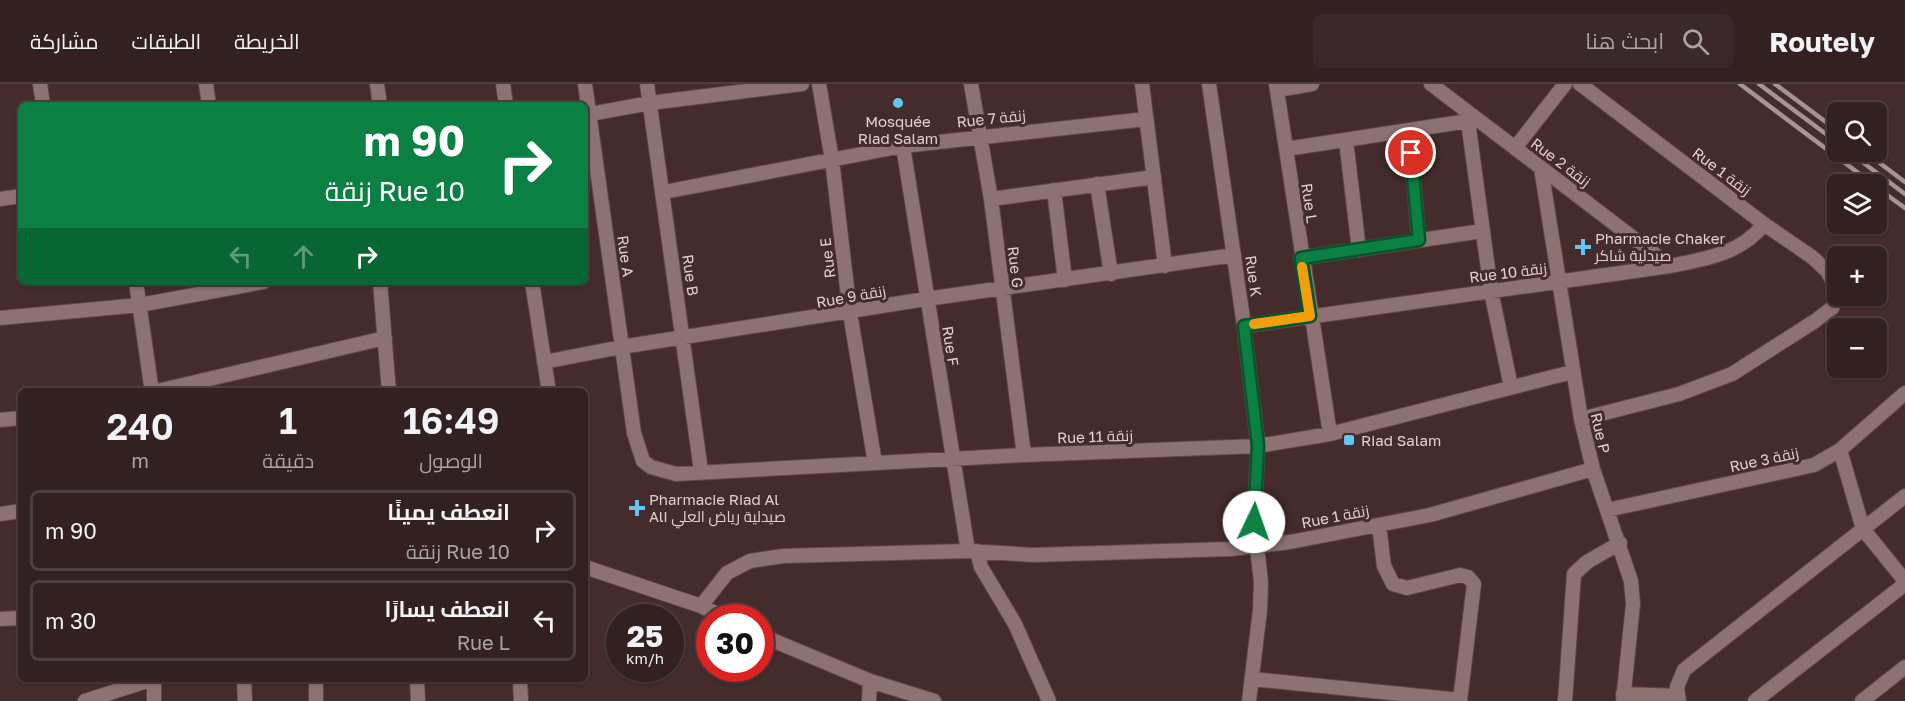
<!DOCTYPE html>
<html lang="ar">
<head>
<meta charset="utf-8">
<style>
	:root { --surface:#332021; --page:#3b282a; --text:#f1f3f6; --muted:#a9a3a5; --line:#4e3e3f }
	body { margin:0; font-family:"Golos Text",Cairo,sans-serif; background:var(--page); color:var(--text); direction:rtl; height:100vh; display:flex; flex-direction:column; font-size:22px; white-space:nowrap }
	* { box-sizing:border-box; margin:0 }
	p { font-size:20px; color:var(--muted) }
	.icon { flex:none; width:33px; height:33px; fill:none; stroke:currentColor; stroke-width:2; stroke-linecap:round; stroke-linejoin:round }
	.map { position:relative; flex:1; overflow:hidden; direction:ltr }
	.sheet { position:absolute; left:18px; top:304px; width:570px; height:294px; display:flex; flex-direction:column; background:var(--surface); border-radius:9px; box-shadow:0 2px 4px #0004,0 0 0 2px var(--line); direction:rtl }
	.sheet>* { flex:none }
	.top-card { position:absolute; left:18px; top:18px; width:570px; height:183px; border-radius:9px; box-shadow:0 2px 4px #0004,0 0 0 2px var(--line); direction:rtl; background:#0b8043; color:#fff; overflow:hidden }
	.buttons { position:absolute; left:1827px; top:18px; display:grid; gap:12px }
	.buttons a { display:grid; place-items:center; width:60px; height:60px; border-radius:9px; background:var(--surface); box-shadow:0 2px 4px #0004,0 0 0 2px var(--line); font-size:30px }
	.speed { position:absolute; left:606px; top:520px; display:flex; gap:12px; font-size:30px; font-weight:700; text-align:center }
	.speed>* { display:grid; place-content:center; width:78px; height:78px; border-radius:50%; background:var(--surface); box-shadow:0 2px 4px #0004,0 0 0 2px var(--line); line-height:1 }
	.speed small { font-size:15px; font-weight:400 }
	.speed .limit { border:9px solid #d22; background:#fff; color:#111 }
	.pin { position:absolute; display:grid; place-items:center; width:51px; height:51px; color:#fff; margin:-26px; border:3px solid #fff; border-radius:50%; box-shadow:0 2px 6px #0007 }
	.me { position:absolute; width:66px; margin:-33px; rotate:3deg; stroke-linejoin:round; filter:drop-shadow(0 0 4px #0008) }
	.turn { display:flex; align-items:center; gap:21px; height:126px; padding:0 24px; font-size:27px }
	.turn .icon { width:78px; height:78px; stroke-width:2.5 }
	.turn b { display:block; font-size:42px; line-height:51px }
	.lanes { display:flex; align-items:center; height:57px; padding:0 24px; background:#0003; justify-content:center; gap:30px; direction:ltr }
	.lanes .off { opacity:.35 }
	.eta { display:flex; justify-content:space-evenly; align-items:center; height:102px; text-align:center }
	.eta b { font-size:36px; font-weight:600; line-height:42px }
	ul { padding:0; list-style:none }
	li { display:flex; align-items:center; gap:18px; height:81px; margin:0 12px 9px; padding:0 12px; border:3px solid var(--line); border-radius:9px }
	li div { flex:1 }
	li b { display:block; font-size:22px }
	li em { font-style:normal }
	header { display:flex; align-items:center; gap:36px; box-sizing:border-box; height:84px; padding:0 30px; background:var(--surface); border-bottom:2px solid var(--line) }
	header strong { font-size:28px }
	nav { display:flex; gap:33px; margin-inline-start:auto; font-size:21px }
	.search { width:420px; height:54px; background:var(--page); display:flex; align-items:center; gap:15px; box-sizing:border-box; padding:0 21px; border-radius:9px; color:var(--muted); font-size:22px }
	.map>svg:first-child { display:block }
	.lines { fill:none; stroke-linecap:round; stroke-linejoin:round }
	.minor-casing { stroke:#5d4849; stroke-width:16 }
	.minor { stroke:#8e7171; stroke-width:14 }
	.rail { stroke:#a79393; stroke-width:4.5 }
	.route-casing { stroke:#07532c; stroke-width:15 }
	.route { stroke:#0b8043; stroke-width:10 }
	.slow { stroke:#f59e0b; stroke-width:10 }
	.poi-dot { fill:#65c5ee; stroke:#442b2c; stroke-width:2 }
	.labels { text-anchor:middle; dominant-baseline:central; stroke-width:6; stroke-linejoin:round; paint-order:stroke }
	.street-label { font-size:15px; fill:#e1d0d0; stroke:#442b2c }
	.poi-label { font-size:15px; fill:#e1d0d0; stroke:#442b2c; text-anchor:start }
</style>
</head>
<body>
<header>
<strong>Routely</strong>
<div class="search"><svg class="icon" aria-label="search" viewBox="0 0 24 24"><circle cx="10" cy="10" r="6"/><path d="M15 15l6 6"/></svg>ابحث هنا</div>
<nav><a>الخريطة</a><a>الطبقات</a><a>مشاركة</a></nav>
</header>
<div class="map">
<svg width="1905" height="617" viewBox="0 0 1905 617">
	<rect width="100%" height="100%" fill="#442b2c"/>
	<g class="lines">
		<defs>
			<path id="minor" d="M40,0L43,21
				M206,0L209,21
				M377,0L380,21
				M503,0L506,21
				M585,0L634,349L643,377L651,383L676,390L1024,371L1258,362L1330,350L1572,288
				M647,0L701,387
				M819,0L832,76L850,229L875,379
				M971,0L991,115L1024,371
				M1142,0L1165,182
				M1209,0L1244,242L1258,362L1254,438L1261,498L1260,526L1249,617
				M1276,0L1330,350
				M1431,0L1670,182
				M1580,0L1764,140L1812,173L1827,187L1838,207
				M1277,6L1312,0
				M585,31L650,19L802,0
				M1472,32L1468,37L1491,207L1511,303
				M1409,47L1419,156
				M1346,56L1359,166
				M903,62L968,467
				M1515,64L1565,0
				M1286,65L1468,37
				M1541,84L1581,335L1593,385L1631,497L1633,520L1623,617
				M1097,100L1111,190
				M1054,106L1065,196
				M664,108L903,62L1146,35
				M0,115L21,112
				M991,115L1154,93
				M1301,174L1482,147
				M136,198L152,308
				M380,198L389,308
				M532,198L549,308
				M0,234L140,221L263,198
				M1244,242L1670,182C1705,175 1741,170 1764,140
				M544,278L621,263L926,215L1234,171
				M153,308L385,254
				M1581,335L1679,310L1732,290L1815,237L1832,224L1838,211
				M0,336L21,334
				M1840,366L1863,445L1905,497
				M1607,426L1814,381L1840,366L1905,309
				M0,430L21,427
				M1379,441L1384,482L1393,500L1407,504L1460,491L1468,493L1474,500L1460,617
				M977,467L981,483L1015,540L1049,617
				M585,483L701,522L725,534
				M701,522L727,489L750,477L783,472L968,467L1033,471L1230,465L1290,458L1430,431L1593,385
				M0,535L21,534
				M760,551L870,597L869,617
				M1252,595L1460,616
				M244,596L245,617
				M316,596V617
				M417,596L418,617
				M520,596L521,617
				M870,597L934,617
				M1623,610L1677,612
				M85,617L150,596
				M154,617V596
				M1565,617L1574,490L1587,478L1620,459
				M1679,617L1677,603L1684,586L1905,412
				M1755,617L1905,500
				M1862,617L1905,583"/>
		</defs>
		<use href="#minor" class="minor-casing"/>
		<use href="#minor" class="minor"/>
		<path class="rail" d="M1740,0L1873,100
			M1759,0L1838,59
			M1775,0L1838,47
			M1849,68L1905,110
			M1865,68L1905,98
			M1876,103L1905,124"/>
	</g>
	<g class="lines">
		<defs>
			<path id="route" d="M1254,438L1258,362L1244,242L1310,232L1301,174L1419,156L1411,69"/>
		</defs>
		<use href="#route" class="route-casing"/>
		<use href="#route" class="route"/>
		<path class="slow" d="M1254,240L1310,232L1302,183"/>
	</g>
	<g class="poi-dot">
		<circle cx="898" cy="19" r="6"/>
		<path d="M1580 154h6v6h6v6h-6v6h-6v-6h-6v-6h6z"/>
		<rect x="1343" y="350" width="12" height="12" rx="3"/>
		<path d="M634 415h6v6h6v6h-6v6h-6v-6h-6v-6h6z"/>
	</g>
	<g class="labels">
		<g class="street-label">
			<text transform="translate(991 34) rotate(-6)">Rue 7 زنقة</text>
			<text transform="translate(1561 78) rotate(37)">Rue 2 زنقة</text>
			<text transform="translate(1722 87) rotate(37)">Rue 1 زنقة</text>
			<text transform="translate(1310 119) rotate(82)">Rue L</text>
			<text transform="translate(626 172) rotate(82)">Rue A</text>
			<text transform="translate(827 174) rotate(-97)">Rue E</text>
			<text transform="translate(1016 183) rotate(83)">Rue G</text>
			<text transform="translate(1508 188) rotate(-7)">Rue 10 زنقة</text>
			<text transform="translate(691 191) rotate(82)">Rue B</text>
			<text transform="translate(1254 192) rotate(82)">Rue K</text>
			<text transform="translate(851 212) rotate(-10)">Rue 9 زنقة</text>
			<text transform="translate(951 262) rotate(81)">Rue F</text>
			<text transform="translate(1601 349) rotate(77)">Rue P</text>
			<text transform="translate(1095 352) rotate(-2)">Rue 11 زنقة</text>
			<text transform="translate(1764 375) rotate(-12)">Rue 3 زنقة</text>
			<text transform="translate(1335 432) rotate(-11)">Rue 1 زنقة</text>
		</g>
		<g class="poi-label">
			<text x="898" y="37" text-anchor="middle">Mosquée<tspan x="898" dy="17">Riad Salam</tspan></text>
			<text x="1595" y="154">Pharmacie Chaker<tspan x="1595" dy="17">صيدلية شاكر</tspan></text>
			<text x="1361" y="356">Riad Salam</text>
			<text x="649" y="415">Pharmacie Riad Al<tspan x="649" dy="17">Ali صيدلية رياض العلي</tspan></text>
		</g>
	</g>
</svg>
<div class="buttons">
<a><svg class="icon" aria-label="search" viewBox="0 0 24 24"><circle cx="10" cy="10" r="6"/><path d="M15 15l6 6"/></svg></a>
<a><svg class="icon" aria-label="layers" viewBox="0 0 24 24"><path d="M12 4l9 5-9 5-9-5zM3 14l9 5 9-5"/></svg></a>
<a>+</a>
<a>−</a>
</div>
<div class="speed"><div>25<small>km/h</small></div><div class="limit">30</div></div>
<div class="pin" style="left:1411px;top:69px;background:#d93025"><svg class="icon" aria-label="arrive" viewBox="0 0 24 24"><path d="M6 21V4h12l-3 4 3 4H6"/></svg></div>
<svg class="me" style="left:1254px;top:438px" viewBox="-20 -20 40 40"><circle r="19" fill="#fff"/><path d="M0-13L10 11 0 6-10 11z" fill="#0b8043"/></svg>
<div class="top-card">
<div class="turn"><svg class="icon" aria-label="right" viewBox="0 0 24 24"><path d="M7 20v-9h11M14 6l5 5-5 5"/></svg><div><b>90 m</b>Rue 10 زنقة</div></div>
<div class="lanes"><svg class="icon off" aria-label="left" viewBox="0 0 24 24"><path d="M17 20v-9H6M10 6l-5 5 5 5"/></svg><svg class="icon off" aria-label="ahead" viewBox="0 0 24 24"><path d="M12 20V5M6 11l6-6 6 6"/></svg><svg class="icon" aria-label="right" viewBox="0 0 24 24"><path d="M7 20v-9h11M14 6l5 5-5 5"/></svg></div>
</div>
<section class="sheet">
<div class="eta">
<div><b>16:49</b><p>الوصول</p></div>
<div><b>1</b><p>دقيقة</p></div>
<div><b>240</b><p>m</p></div>
</div>
<ul>
<li><svg class="icon" aria-label="right" viewBox="0 0 24 24"><path d="M7 20v-9h11M14 6l5 5-5 5"/></svg><div><b>انعطف يمينًا</b><p>Rue 10 زنقة</p></div><em>90 m</em></li>
<li><svg class="icon" aria-label="left" viewBox="0 0 24 24"><path d="M17 20v-9H6M10 6l-5 5 5 5"/></svg><div><b>انعطف يسارًا</b><p>Rue L</p></div><em>30 m</em></li>
</ul>
</section>
</div>
</body>
</html>
